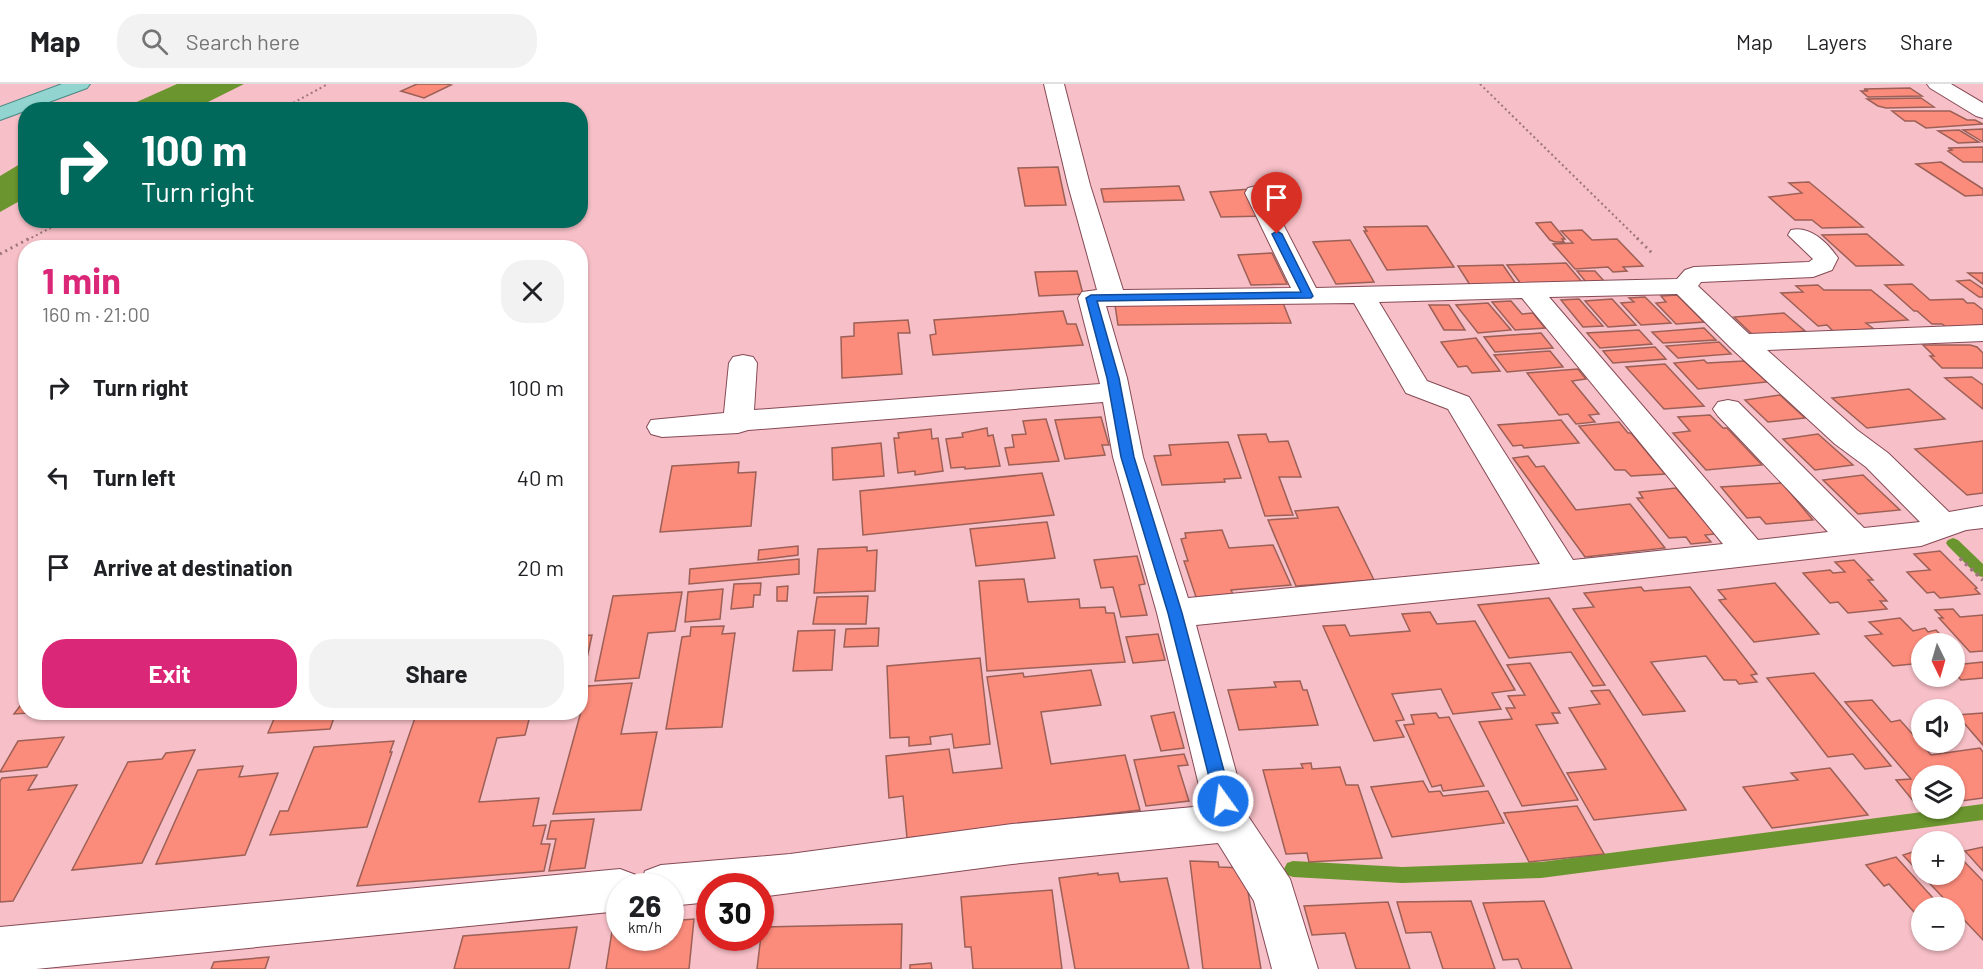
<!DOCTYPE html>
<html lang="en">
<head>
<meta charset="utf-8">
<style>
	:root { --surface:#fff; --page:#f2f2f2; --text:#202124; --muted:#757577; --line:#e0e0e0; --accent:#db2777 }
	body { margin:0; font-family:Barlow,sans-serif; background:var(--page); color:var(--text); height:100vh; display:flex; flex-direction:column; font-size:22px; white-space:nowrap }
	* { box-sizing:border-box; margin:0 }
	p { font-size:20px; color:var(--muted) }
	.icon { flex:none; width:33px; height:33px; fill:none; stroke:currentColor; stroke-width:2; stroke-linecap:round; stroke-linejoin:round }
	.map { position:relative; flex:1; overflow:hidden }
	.panel { position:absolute; left:18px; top:156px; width:570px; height:480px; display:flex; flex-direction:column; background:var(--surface); border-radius:24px; box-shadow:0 2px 4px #0004 }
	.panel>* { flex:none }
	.hud { position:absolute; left:18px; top:18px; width:570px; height:126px; border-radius:24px; box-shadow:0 2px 4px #0004; background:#00695c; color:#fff; overflow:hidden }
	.needle { width:39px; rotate:175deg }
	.tools { position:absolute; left:1911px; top:549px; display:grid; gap:12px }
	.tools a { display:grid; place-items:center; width:54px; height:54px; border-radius:50%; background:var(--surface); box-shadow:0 2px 4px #0004; font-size:30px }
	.speed { position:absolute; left:606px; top:789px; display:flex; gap:12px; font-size:30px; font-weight:700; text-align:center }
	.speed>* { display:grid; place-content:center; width:78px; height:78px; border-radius:50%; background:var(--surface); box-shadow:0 2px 4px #0004; line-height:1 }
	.speed small { font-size:15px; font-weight:400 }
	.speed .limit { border:9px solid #d22; background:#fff; color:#111 }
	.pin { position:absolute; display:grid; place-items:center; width:51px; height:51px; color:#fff; margin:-62px -26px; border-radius:50% 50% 50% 0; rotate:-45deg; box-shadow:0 0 6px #0007 }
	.pin .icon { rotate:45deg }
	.me { position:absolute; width:66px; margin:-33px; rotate:346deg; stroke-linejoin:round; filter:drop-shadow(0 0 4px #0008) }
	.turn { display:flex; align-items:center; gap:21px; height:126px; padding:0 24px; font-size:27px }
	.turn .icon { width:78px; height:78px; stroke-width:2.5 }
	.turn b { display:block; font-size:42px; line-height:51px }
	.round { display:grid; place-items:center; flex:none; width:63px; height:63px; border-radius:24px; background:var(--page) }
	.head { display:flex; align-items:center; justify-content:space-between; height:102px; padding:0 24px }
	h1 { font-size:36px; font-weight:700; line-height:45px; color:var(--accent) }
	.action { display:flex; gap:12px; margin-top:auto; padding:12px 24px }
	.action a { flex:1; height:69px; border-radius:24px; background:var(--accent); color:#fff; font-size:24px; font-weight:700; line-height:69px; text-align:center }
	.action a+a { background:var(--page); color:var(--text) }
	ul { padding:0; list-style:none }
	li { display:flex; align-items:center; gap:18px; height:90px; padding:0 24px }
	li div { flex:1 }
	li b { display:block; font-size:22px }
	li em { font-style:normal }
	header { display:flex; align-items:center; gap:36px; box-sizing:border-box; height:84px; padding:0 30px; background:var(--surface); border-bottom:2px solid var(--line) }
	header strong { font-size:28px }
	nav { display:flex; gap:33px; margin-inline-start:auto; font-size:21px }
	.search { width:420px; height:54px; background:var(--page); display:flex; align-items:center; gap:15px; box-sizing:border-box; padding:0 21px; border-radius:24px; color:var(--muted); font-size:22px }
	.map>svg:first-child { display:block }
	.water { fill:#6b952e }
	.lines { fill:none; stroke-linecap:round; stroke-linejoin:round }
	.stream { fill:#6b952e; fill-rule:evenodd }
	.building { fill:#fb8b7b; stroke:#9c6057; stroke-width:1.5 }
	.minor-casing { stroke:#854a55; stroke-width:2 }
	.primary-casing { stroke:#488783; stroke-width:2 }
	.path-far2 { stroke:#9e757b; stroke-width:2; stroke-dasharray:2 3; stroke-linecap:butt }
	.path-far1 { stroke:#9e757b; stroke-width:3; stroke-dasharray:2 4; stroke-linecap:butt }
	.path { stroke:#9e757b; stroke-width:4; stroke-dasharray:3 4.5; stroke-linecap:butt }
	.minor { fill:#fff; fill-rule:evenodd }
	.primary { fill:#92d5d0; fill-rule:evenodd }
	.route { fill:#1a73e8; stroke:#114b97; stroke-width:1.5 }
</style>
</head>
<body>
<header>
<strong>Map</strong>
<div class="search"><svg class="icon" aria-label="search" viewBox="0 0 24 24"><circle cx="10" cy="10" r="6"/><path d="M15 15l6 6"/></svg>Search here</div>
<nav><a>Map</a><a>Layers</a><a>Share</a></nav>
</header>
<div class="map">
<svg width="1983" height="885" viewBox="0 0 1983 885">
	<rect width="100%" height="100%" fill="#f7bfc7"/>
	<path class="water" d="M177,0H244L194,25H121Z
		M25,77V114L0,128V92Z"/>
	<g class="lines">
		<path class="stream" d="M1953,454L1958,456L1983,480V493L1978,492L1948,462L1946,459L1948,456Z
			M1983,720V736L1541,794L1402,799L1293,793L1287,791L1284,785L1287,779L1293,777L1402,783L1541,778Z"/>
	</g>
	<path class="building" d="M417,0H446L451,1L424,14L401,7Z
		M1910,4L1922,12L1868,13L1861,7H1868L1864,5Z
		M1921,14L1934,23L1886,24L1878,22L1867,15Z
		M394,19L407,24L380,26Z
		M1892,27H1950L1967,36H1975L1983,40L1926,44L1915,37H1905Z
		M1983,45V58L1963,46Z
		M1959,46L1979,58L1958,59L1938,47Z
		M1983,63V78H1963L1948,67L1952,66L1948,64Z
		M1941,78L1983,105V111L1965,112L1916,80Z
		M1058,83L1066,121L1025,122L1018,84Z
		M1809,98L1863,143L1822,144L1812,136H1795L1769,113L1802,109L1789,99Z
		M1179,102L1184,116L1104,118L1101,105Z
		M1251,105L1265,132L1221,133L1210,108Z
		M1551,138L1565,155H1562L1564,158H1555L1550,156L1536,139Z
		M1427,142L1454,183L1387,186L1364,147H1367L1364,143Z
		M1582,146L1592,156L1617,155L1643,182L1623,183L1627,187L1613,188L1608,183L1575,185L1553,160L1573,159L1561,147Z
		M1867,150L1903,181L1856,182L1822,151Z
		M1350,156L1374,198L1336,200L1313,158Z
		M1272,169L1287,200L1251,201L1238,171Z
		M1566,179L1582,198L1521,200L1507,181Z
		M1503,181L1516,200L1470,201L1458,182Z
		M1077,187L1083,210L1039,212L1035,188Z
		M1577,187H1595L1604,197L1586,198Z
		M1968,189H1983V200Z
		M1970,196L1983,205V213H1979L1957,197Z
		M1912,200L1930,216L1963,215L1967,219H1974L1983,226V241L1946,243L1942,240H1932L1917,227H1914L1885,201Z
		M1818,201L1824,206H1871L1908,236L1866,239L1874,245L1833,247L1827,241L1818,242L1781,209L1803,208L1796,202Z
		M1677,211L1704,238L1676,240L1656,219L1666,218L1661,212Z
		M1645,213L1671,239L1641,241L1621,219L1634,218L1629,214Z
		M1579,215L1603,242L1583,243L1561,216Z
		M1612,215L1636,241L1608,243L1585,217Z
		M1511,217L1522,230L1533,229L1545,244L1515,246L1492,218Z
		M1283,219L1291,239L1118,241L1115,221Z
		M1488,219L1511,246L1478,249L1456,221Z
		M1429,221H1449L1465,246H1444Z
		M1063,227L1067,240H1076L1083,261L933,271L930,251L936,250L934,236Z
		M1784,229L1805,247L1754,252L1734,233Z
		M908,236L910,249H898L902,290L842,294L841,253L854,252V239Z
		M1704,244L1716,256L1663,259L1652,248Z
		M1639,246L1652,260L1600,264L1587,249Z
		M1541,249L1553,264L1495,268L1484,253Z
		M1476,254L1500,287L1472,289L1467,282L1458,283L1441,258Z
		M1719,258L1731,270L1678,274L1666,262Z
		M1923,261H1970L1977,263L1983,269V284H1942L1930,272H1934Z
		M1655,263L1666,275L1613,279L1603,267Z
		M1550,267L1563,283L1507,288L1494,271Z
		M1704,276L1707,279L1744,277L1767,298L1698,305L1674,279Z
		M1665,280L1704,322L1664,325L1626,283Z
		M1578,285L1586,295L1572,297L1599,330L1589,331L1595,338L1576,340L1568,330L1559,331L1527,289Z
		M1972,293L1983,301V325L1945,294Z
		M1909,305L1945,335L1867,344L1832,314Z
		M1780,311L1805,334L1768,338L1745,316Z
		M1710,331L1723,344H1727L1762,381L1706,386L1673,349L1690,347L1678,333Z
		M1101,333L1109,361H1102L1105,371L1065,375L1055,336Z
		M1046,335L1059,377L1009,381L1005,364L1014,363L1012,351L1026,350L1023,337Z
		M1561,336L1579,359L1524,364L1522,361L1513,362L1498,341Z
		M1619,338L1628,349H1631L1665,390L1631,392L1625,386H1615L1579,342Z
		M987,344L988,352L993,351L1000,382L965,385V383L951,384L946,355L963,353L962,349Z
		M931,345L932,355L938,354L943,387L915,391V387L898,389L894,354H899L898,349Z
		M1266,350L1269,358L1288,357L1301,393H1279L1293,431L1265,432L1238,351Z
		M1818,350L1853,381L1815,386L1783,355Z
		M1983,357V409L1967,411L1915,365Z
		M1228,358L1241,394L1224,395L1225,398L1162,401L1154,372L1171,371L1169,361Z
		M881,359L884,392L833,396L832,364Z
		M1528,372L1536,383L1544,382L1576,426L1630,420L1665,464L1585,473L1513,374Z
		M739,378L738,389L756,388L751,442L660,448L672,382Z
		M1042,389L1054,431L863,451L860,407Z
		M1863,391L1900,426L1858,430L1823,396Z
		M1782,399L1813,436L1766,440L1760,433L1747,434L1721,403Z
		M1676,404L1715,450L1705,451L1711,458L1691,460L1686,453L1669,454L1637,414H1643L1639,408Z
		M1338,423L1374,496L1296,502L1268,436L1298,434L1295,427Z
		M1047,438L1055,474L976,482L970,445Z
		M1222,446L1229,464L1273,461L1291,501L1231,506L1233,510L1196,513L1184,477H1188L1181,455L1186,454L1185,449Z
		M798,462V471L758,476L759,466Z
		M867,463V467L877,466L875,507L814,509L818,465Z
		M1940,467L1977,504L1975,505L1980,510L1940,514L1934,508L1927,509L1907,488L1930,486L1914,470Z
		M1137,472L1145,500L1139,501L1147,531L1121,533L1113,503L1101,504L1094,476Z
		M799,475V490L689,500L690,485Z
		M1854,476L1873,496H1868L1887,517H1880L1887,525L1848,529L1838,518L1830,519L1803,489L1830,486L1833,489L1845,488L1835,478Z
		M1024,495L1028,518L1079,515L1080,524L1105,523L1106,529H1114L1125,578L987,587L979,497Z
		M761,499L760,511H754L753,523L731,525L734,500Z
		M1775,499L1819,550L1754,558L1719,516L1726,515L1718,506Z
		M788,502L787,517H777V503Z
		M1641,503L1644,507L1690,503L1757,590L1751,591L1757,598L1739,600L1736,596H1724L1706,572L1651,578L1685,627L1643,631L1573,525L1594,523L1584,509Z
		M723,505L720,535L685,538L688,508Z
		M682,508L675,547L648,549L639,594L595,597L613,512Z
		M868,512L866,540H813L817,513Z
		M1549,514L1605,601L1593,602L1571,568L1509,574L1478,521Z
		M1953,525L1960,533L1983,531V567L1970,568L1939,534H1943L1935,526Z
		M1430,528L1437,540L1475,537L1515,606L1492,609L1501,625L1453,630L1441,605L1392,610L1404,636L1396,637L1404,653L1374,657L1323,542L1345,541L1350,552L1410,547L1402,530Z
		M1900,534L1913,547L1925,544L1928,548L1936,546L1949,560H1922V579L1893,582L1865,552L1882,550L1869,538Z
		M724,542L722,550L735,549L722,643L666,645L682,553L690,552L691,543Z
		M879,544L878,562L844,563L846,545Z
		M835,546L832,586L793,587L798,547Z
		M1158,550L1165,576L1133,579L1126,553Z
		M592,551L584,588H580V552Z
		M980,574L990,660L954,664L952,650L930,653L931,660L909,662V653L890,654L887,582Z
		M1983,578V594L1961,596L1954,588V581Z
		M1530,579L1560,629H1552L1558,639L1536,641L1578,716L1522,722L1479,638L1512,635L1506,624H1515L1508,612L1525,611L1507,581Z
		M1091,586L1101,621L1041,628L1051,680L1125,671L1140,726L907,754L903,712L889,714L886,672L949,665L953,689L1002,684L987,593L1023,589L1024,593Z
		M1814,589L1891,682L1865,685L1853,670L1828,673L1767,594Z
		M1300,597L1303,606H1307L1318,641L1239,646L1228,606L1276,603L1274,598Z
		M632,599L621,650L657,648L641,726L553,730L588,602Z
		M1609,606L1686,726L1594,736L1567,689L1606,685L1569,624L1600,620L1591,607Z
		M26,614V628H44L14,630Z
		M1872,616L1891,638L1900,636L1931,671L1980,664L1983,668V714L1954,718V692H1922V722L1918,723L1896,696L1911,695L1845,618Z
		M277,628H336L330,645L268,649Z
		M417,628H531L525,651L497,654L479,718L539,714L533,742L546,741L541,760H550L544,787L357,802Z
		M1174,628L1184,664L1161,667L1151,632Z
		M1436,629L1439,634L1449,633L1484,702L1443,707L1441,701L1432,703L1404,641L1414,640L1411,631Z
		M1983,629V661L1957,631Z
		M64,653L47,683L0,688L18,657Z
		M394,657L390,668H392L367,743L270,751L280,727H288L314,663Z
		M195,666L142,779L72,786L128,678L162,675L166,669Z
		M1184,670L1188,681L1178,682L1189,717L1146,722L1134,676Z
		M1311,679L1312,685L1340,683L1346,701H1358L1382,774L1309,778L1307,769L1286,770L1263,686L1303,684L1301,680Z
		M243,682L239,693L278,689L245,771L156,780L198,686Z
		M1830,684L1868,731L1772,744L1743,703L1798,696L1791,689Z
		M37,691L28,706L77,701L13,817L0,818V697L2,694Z
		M1423,697L1429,708L1440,707L1443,712L1488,707L1504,739L1392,753L1371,703Z
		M1577,722L1604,770L1529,778L1504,729Z
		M594,735L585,784L549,787L556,755H547L551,737Z
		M1983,763V787L1965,767Z
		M1922,765V790H1954V767L1983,797V856L1903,771Z
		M1896,773L1942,824H1922V837L1889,800L1884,802L1866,781Z
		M1190,777L1218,778L1219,783L1244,784L1261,885H1203Z
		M1098,789V791L1118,789L1120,798L1167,794L1189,885H1075L1059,794Z
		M1052,806L1062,885H973L971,863H965L961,813Z
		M1471,817L1495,885H1443L1431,848L1406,849L1397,818Z
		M1544,817L1572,885H1522L1518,875L1503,876L1483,819Z
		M1388,818L1410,885H1356L1345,849L1312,851L1304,822Z
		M694,835L689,885H606L613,841H620V854H670V837Z
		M902,840L901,885H757L762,843Z
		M577,843L569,885H454L463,852Z
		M269,873L265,885H211L214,878Z
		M931,879L932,885H910V881Z"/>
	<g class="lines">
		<defs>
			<path id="minor" d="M1044,0H1064L1090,101L1123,206L1291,204L1245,109L1248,104L1256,102L1264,104L1267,109L1316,204L1677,195L1685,186L1694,183L1809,178L1813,175L1788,151L1791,146C1810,141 1828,159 1838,174L1832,186L1813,193L1701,198L1698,202L1749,250L1983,241V257L1767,266L1857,346L1888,369L1949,428L1983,422V444L1966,446L1921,462L1511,509L1196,541L1248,732L1290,795L1318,885H1272L1254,817L1218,759L1012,780L760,813V802H710V818L670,822V802H620V827L36,885H0V843L620,785L636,791L640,801L645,787L661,781L790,770L1012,740L1204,722L1157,529L1113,373L1103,318L748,346L738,349L662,353L651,350L647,343L651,336L724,329L729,279L733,273L743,271L753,273L757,279L754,326L1100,300L1078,214L1082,208L1097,206L1068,101ZM1677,210L1732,265L1835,360L1866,383L1920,438L1864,444L1738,318L1728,316L1718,318L1713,325L1718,332L1828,448L1758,456L1549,213ZM1522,214L1723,460L1573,476L1469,313L1427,297L1379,218ZM1354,219L1406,309L1448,325L1540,480L1188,514L1143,373L1127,294L1106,222Z
				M1927,0H1951L1983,19V34L1976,32L1930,4Z"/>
			<path id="primary" d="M62,0H90L87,4L0,36V23Z"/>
		</defs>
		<use href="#minor" class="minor-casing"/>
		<use href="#primary" class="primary-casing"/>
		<path class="path-far2" d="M1480,0L1639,156
			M280,26L328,0
			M27,156L66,136"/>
		<path class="path-far1" d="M1637,154L1652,169
			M0,170L30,154"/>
		<path class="path" d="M1960,474L1983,496"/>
		<use href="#minor" class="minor"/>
		<use href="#primary" class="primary"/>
	</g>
	<path class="route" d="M1277,147L1282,150L1313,212L1311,214L1097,217L1119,294L1134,373L1182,529L1232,717L1229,722L1223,724L1217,722L1215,717L1168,529L1121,373L1107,294L1086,214L1091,211L1301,208L1272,150Z"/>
</svg>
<div class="tools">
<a><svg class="needle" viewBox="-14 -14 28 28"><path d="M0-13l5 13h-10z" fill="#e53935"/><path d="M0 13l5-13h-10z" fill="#757577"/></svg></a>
<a><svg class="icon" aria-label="sound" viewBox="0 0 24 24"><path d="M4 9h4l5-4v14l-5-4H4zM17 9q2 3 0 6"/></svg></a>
<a><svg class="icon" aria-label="layers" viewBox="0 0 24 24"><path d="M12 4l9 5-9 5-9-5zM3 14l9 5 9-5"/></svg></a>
<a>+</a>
<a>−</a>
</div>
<div class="speed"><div>26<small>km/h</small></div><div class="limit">30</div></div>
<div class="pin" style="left:1277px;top:150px;background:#d93025"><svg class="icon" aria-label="arrive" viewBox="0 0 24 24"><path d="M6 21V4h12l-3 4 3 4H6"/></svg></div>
<svg class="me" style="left:1223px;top:717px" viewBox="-20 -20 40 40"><circle r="17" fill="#1a73e8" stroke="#fff" stroke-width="3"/><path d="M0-11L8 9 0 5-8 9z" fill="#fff"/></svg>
<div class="hud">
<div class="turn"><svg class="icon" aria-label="right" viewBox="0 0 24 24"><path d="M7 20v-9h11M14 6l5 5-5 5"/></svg><div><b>100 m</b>Turn right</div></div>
</div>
<section class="panel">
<div class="head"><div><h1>1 min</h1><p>160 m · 21:00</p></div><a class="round"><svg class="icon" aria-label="close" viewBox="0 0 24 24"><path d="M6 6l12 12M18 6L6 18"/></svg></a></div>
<ul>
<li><svg class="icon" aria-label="right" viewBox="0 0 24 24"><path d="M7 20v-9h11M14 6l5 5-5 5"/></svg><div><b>Turn right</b></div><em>100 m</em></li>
<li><svg class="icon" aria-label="left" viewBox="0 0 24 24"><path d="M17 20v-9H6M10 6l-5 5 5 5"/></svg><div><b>Turn left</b></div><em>40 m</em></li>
<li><svg class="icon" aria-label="arrive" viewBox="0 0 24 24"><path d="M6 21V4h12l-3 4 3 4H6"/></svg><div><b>Arrive at destination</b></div><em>20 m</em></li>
</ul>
<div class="action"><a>Exit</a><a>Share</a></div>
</section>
</div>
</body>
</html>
